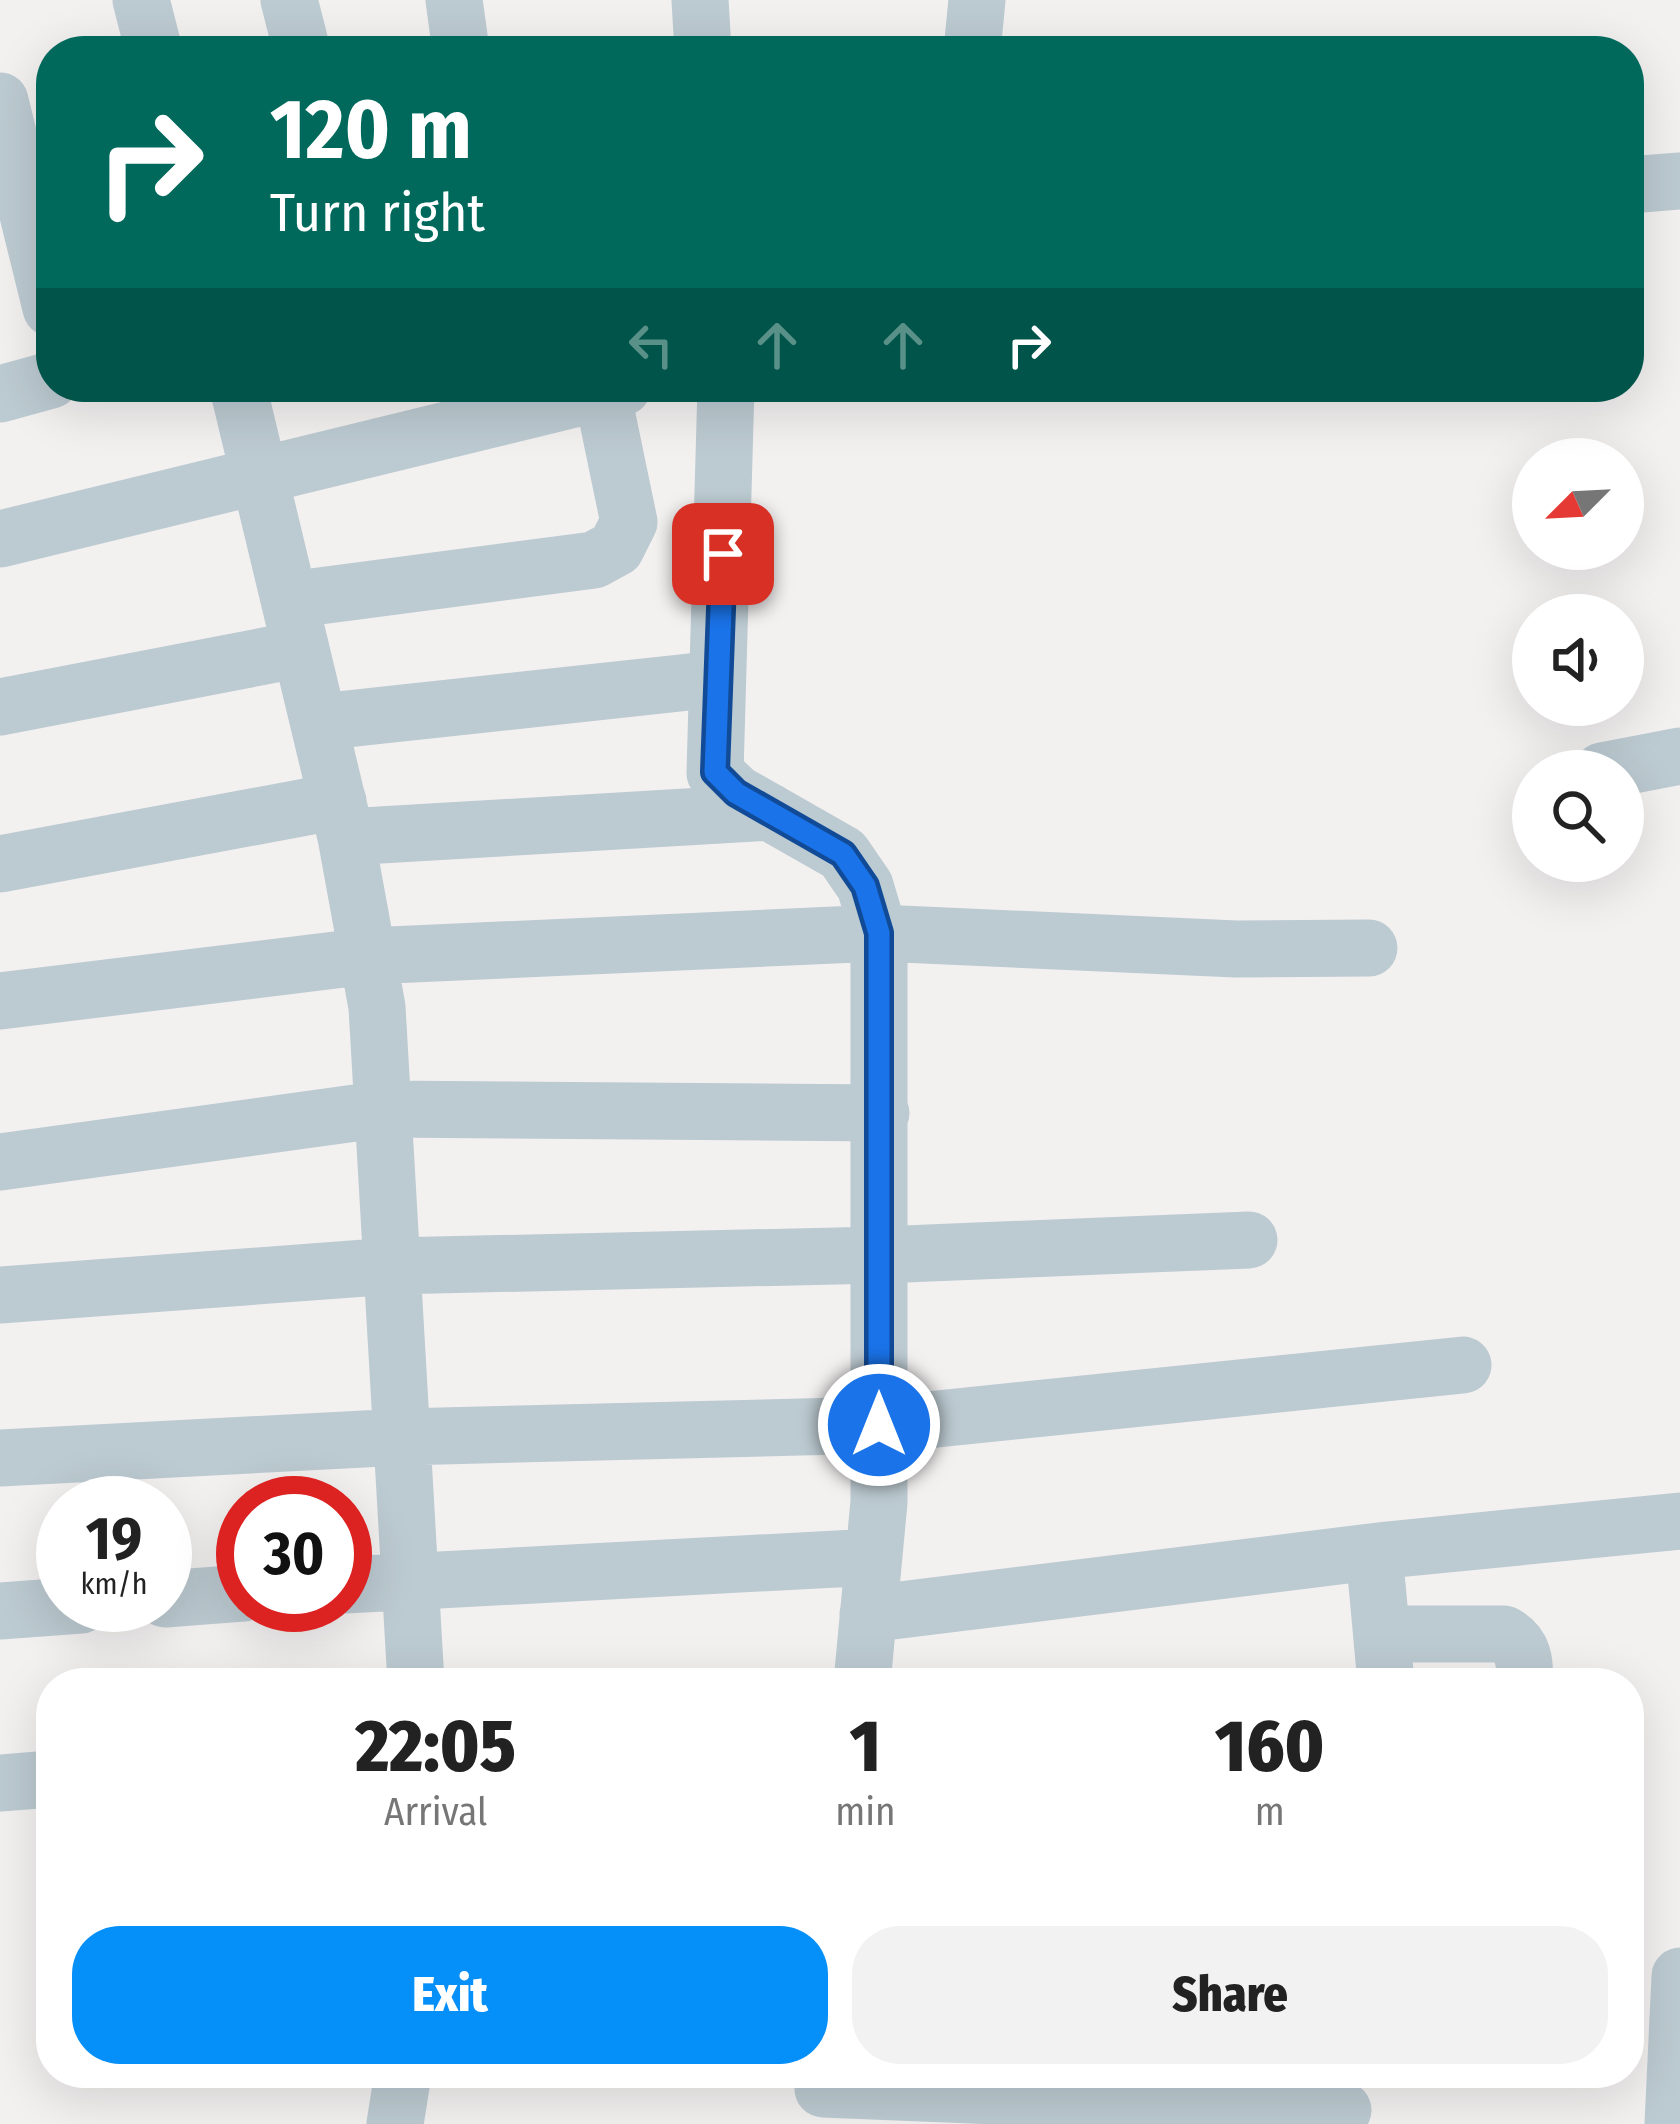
<!DOCTYPE html>
<html lang="en">
<head>
<meta charset="utf-8">
<style>
	:root { --surface:#fff; --page:#f2f2f2; --text:#222; --muted:#767676; --accent:#058ff8 }
	body { margin:0; font-family:"Fira Sans Condensed",sans-serif; background:var(--page); color:var(--text); height:100vh; display:flex; flex-direction:column; font-size:45px; white-space:nowrap }
	* { box-sizing:border-box; margin:0 }
	p { font-size:39px; color:var(--muted) }
	.icon { flex:none; width:66px; height:66px; fill:none; stroke:currentColor; stroke-width:2; stroke-linecap:round; stroke-linejoin:round }
	.map { position:relative; flex:1; overflow:hidden }
	.side { position:absolute; left:36px; top:1668px; width:1608px; height:420px; display:flex; flex-direction:column; background:var(--surface); border-radius:48px; box-shadow:0 12px 48px #0002 }
	.side>* { flex:none }
	.top-card { position:absolute; left:36px; top:36px; width:1608px; height:366px; border-radius:48px; box-shadow:0 12px 48px #0002; background:#00695c; color:#fff; overflow:hidden }
	.needle { width:78px; rotate:246deg }
	.tools { position:absolute; left:1512px; top:438px; display:grid; gap:24px }
	.tools a { display:grid; place-items:center; width:132px; height:132px; border-radius:50%; background:var(--surface); box-shadow:0 12px 48px #0002; font-size:60px }
	.speed { position:absolute; left:36px; top:1476px; display:flex; gap:24px; font-size:60px; font-weight:700; text-align:center }
	.speed>* { display:grid; place-content:center; width:156px; height:156px; border-radius:50%; background:var(--surface); box-shadow:0 12px 48px #0002; line-height:1 }
	.speed small { font-size:30px; font-weight:400 }
	.speed .limit { border:18px solid #d22; background:#fff; color:#111 }
	.pin { position:absolute; display:grid; place-items:center; width:102px; height:102px; color:#fff; margin:-51px; border-radius:24px; box-shadow:0 6px 18px #0006 }
	.me { position:absolute; width:132px; margin:-66px; rotate:0deg; stroke-linejoin:round; filter:drop-shadow(0 0 9px #0008) }
	.turn { display:flex; align-items:center; gap:42px; height:252px; padding:0 36px; font-size:54px }
	.turn .icon { width:156px; height:156px; stroke-width:2.5 }
	.turn b { display:block; font-size:84px; line-height:102px }
	.lanes { display:flex; align-items:center; height:114px; padding:0 36px; background:#0003; justify-content:center; gap:60px; direction:ltr }
	.lanes .off { opacity:.35 }
	.eta { display:flex; justify-content:space-evenly; align-items:center; height:204px; text-align:center }
	.eta b { font-size:72px; font-weight:800; line-height:84px }
	.action { display:flex; gap:24px; margin-top:auto; padding:24px 36px }
	.action a { flex:1; height:138px; border-radius:48px; background:var(--accent); color:#fff; font-size:48px; font-weight:800; line-height:138px; text-align:center }
	.action a+a { background:var(--page); color:var(--text) }
	.map>svg:first-child { display:block }
	.lines { fill:none; stroke-linecap:round; stroke-linejoin:round }
	.minor { stroke:#bccad1; stroke-width:57 }
	.route-casing { stroke:#114b97; stroke-width:30 }
	.route { stroke:#1a73e8; stroke-width:21 }
</style>
</head>
<body>
<div class="map">
<svg width="1680" height="2124" viewBox="0 0 1680 2124">
	<rect width="100%" height="100%" fill="#f3f0f0"/>
	<g class="lines">
		<path class="minor" d="M141,0L154,51
			M289,0L302,51
			M454,0L461,51
			M700,0L703,51
			M972,51L977,0
			M0,101L51,308
			M1629,185L1680,181
			M238,387L346,837L377,1007L416,1683
			M726,387L715,773L736,793L843,854L865,886L879,933V1502L862,1683
			M0,394L51,380
			M0,539L623,387
			M289,600L594,560L616,548L629,522L602,392
			M0,707L301,649
			M319,722L717,679
			M1602,771L1680,756
			M346,837L770,812
			M0,864L338,801
			M0,1001L368,956L879,933L1236,949L1369,948
			M0,1162L384,1109L881,1113
			M0,1295L392,1266L880,1255L1249,1240
			M0,1458L402,1437L879,1425L1463,1365
			M1374,1552L1386,1683
			M345,1585L874,1557
			M165,1599L243,1593
			M0,1611L81,1605
			M868,1614L1387,1550L1680,1521
			M1382,1634H1504C1524,1645 1525,1661 1525,1683
			M0,1783L51,1779
			M823,2089L1343,2110
			M395,2124L403,2073
			M1673,2124L1680,1976"/>
	</g>
	<g class="lines">
		<defs>
			<path id="route" d="M723,554L715,772L736,793L843,854L865,886L879,933V1425"/>
		</defs>
		<use href="#route" class="route-casing"/>
		<use href="#route" class="route"/>
	</g>
</svg>
<div class="tools">
<a><svg class="needle" viewBox="-14 -14 28 28"><path d="M0-13l5 13h-10z" fill="#e53935"/><path d="M0 13l5-13h-10z" fill="#767676"/></svg></a>
<a><svg class="icon" aria-label="sound" viewBox="0 0 24 24"><path d="M4 9h4l5-4v14l-5-4H4zM17 9q2 3 0 6"/></svg></a>
<a><svg class="icon" aria-label="search" viewBox="0 0 24 24"><circle cx="10" cy="10" r="6"/><path d="M15 15l6 6"/></svg></a>
</div>
<div class="speed"><div>19<small>km/h</small></div><div class="limit">30</div></div>
<div class="pin" style="left:723px;top:554px;background:#d93025"><svg class="icon" aria-label="arrive" viewBox="0 0 24 24"><path d="M6 21V4h12l-3 4 3 4H6"/></svg></div>
<svg class="me" style="left:879px;top:1425px" viewBox="-20 -20 40 40"><circle r="17" fill="#1a73e8" stroke="#fff" stroke-width="3"/><path d="M0-11L8 9 0 5-8 9z" fill="#fff"/></svg>
<div class="top-card">
<div class="turn"><svg class="icon" aria-label="right" viewBox="0 0 24 24"><path d="M7 20v-9h11M14 6l5 5-5 5"/></svg><div><b>120 m</b>Turn right</div></div>
<div class="lanes"><svg class="icon off" aria-label="left" viewBox="0 0 24 24"><path d="M17 20v-9H6M10 6l-5 5 5 5"/></svg><svg class="icon off" aria-label="ahead" viewBox="0 0 24 24"><path d="M12 20V5M6 11l6-6 6 6"/></svg><svg class="icon off" aria-label="ahead" viewBox="0 0 24 24"><path d="M12 20V5M6 11l6-6 6 6"/></svg><svg class="icon" aria-label="right" viewBox="0 0 24 24"><path d="M7 20v-9h11M14 6l5 5-5 5"/></svg></div>
</div>
<section class="side">
<div class="eta">
<div><b>22:05</b><p>Arrival</p></div>
<div><b>1</b><p>min</p></div>
<div><b>160</b><p>m</p></div>
</div>
<div class="action"><a>Exit</a><a>Share</a></div>
</section>
</div>
</body>
</html>
